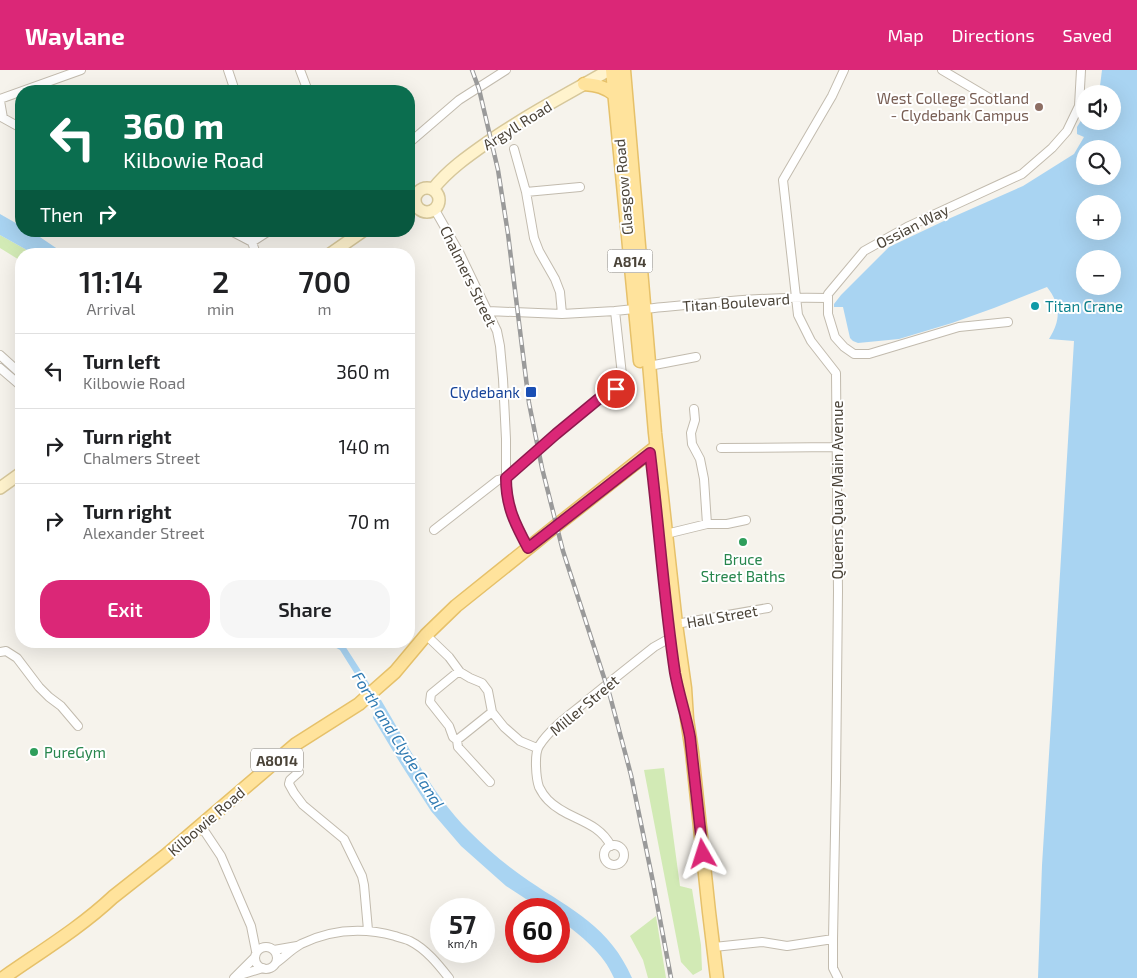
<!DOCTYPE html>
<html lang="en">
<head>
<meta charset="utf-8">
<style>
	:root { --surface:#fff; --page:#f6f6f6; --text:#202124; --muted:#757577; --line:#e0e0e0; --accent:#db2777 }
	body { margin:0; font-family:"Exo 2",sans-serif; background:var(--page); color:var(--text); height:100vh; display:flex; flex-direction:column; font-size:19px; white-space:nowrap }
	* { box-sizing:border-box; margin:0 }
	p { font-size:16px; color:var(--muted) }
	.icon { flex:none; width:28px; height:28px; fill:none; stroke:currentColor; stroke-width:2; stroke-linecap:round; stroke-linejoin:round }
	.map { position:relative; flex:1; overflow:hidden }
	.panel { position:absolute; left:15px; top:178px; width:400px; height:400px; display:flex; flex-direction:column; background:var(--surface); border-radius:20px; box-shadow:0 5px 20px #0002 }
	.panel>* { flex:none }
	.banner { position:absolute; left:15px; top:15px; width:400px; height:152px; border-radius:20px; box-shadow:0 5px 20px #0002; background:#0b6e4f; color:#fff; overflow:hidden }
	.tools { position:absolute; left:1076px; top:15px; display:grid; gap:10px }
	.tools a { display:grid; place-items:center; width:45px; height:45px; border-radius:50%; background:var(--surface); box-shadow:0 5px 20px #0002; font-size:25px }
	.speed { position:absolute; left:430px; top:828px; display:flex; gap:10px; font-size:25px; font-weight:700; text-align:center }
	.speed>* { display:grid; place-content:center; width:65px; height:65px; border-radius:50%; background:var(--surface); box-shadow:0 5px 20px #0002; line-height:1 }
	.speed small { font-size:12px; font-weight:400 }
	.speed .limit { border:8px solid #d22; background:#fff; color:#111 }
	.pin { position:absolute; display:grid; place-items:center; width:42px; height:42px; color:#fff; margin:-21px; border:2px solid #fff; border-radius:50%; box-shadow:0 1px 5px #0007 }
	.me { position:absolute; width:55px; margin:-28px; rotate:354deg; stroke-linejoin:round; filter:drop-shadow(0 0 4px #0008) }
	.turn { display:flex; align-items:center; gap:18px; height:105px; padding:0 25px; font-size:22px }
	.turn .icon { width:65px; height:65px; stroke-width:2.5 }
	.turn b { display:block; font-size:35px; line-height:42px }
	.then { display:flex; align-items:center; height:48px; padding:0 25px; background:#0003; gap:10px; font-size:19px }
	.eta { display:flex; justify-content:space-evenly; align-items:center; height:85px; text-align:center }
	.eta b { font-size:30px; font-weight:600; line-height:35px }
	.cta { display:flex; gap:10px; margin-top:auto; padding:10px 25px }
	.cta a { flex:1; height:58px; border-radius:20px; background:var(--accent); color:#fff; font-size:20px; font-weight:600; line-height:58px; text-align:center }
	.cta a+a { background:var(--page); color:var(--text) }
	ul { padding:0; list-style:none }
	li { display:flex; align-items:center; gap:15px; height:75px; padding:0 25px; border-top:1px solid var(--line) }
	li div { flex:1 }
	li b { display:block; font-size:19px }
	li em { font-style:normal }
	header { display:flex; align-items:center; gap:30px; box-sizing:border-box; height:70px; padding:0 25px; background:var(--accent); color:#fff }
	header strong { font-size:24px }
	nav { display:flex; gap:28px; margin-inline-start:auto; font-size:18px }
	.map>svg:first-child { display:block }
	.green { fill:#d2eab5 }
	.water { fill:#a9d4f2; fill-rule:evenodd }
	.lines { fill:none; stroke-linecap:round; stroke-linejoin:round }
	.street-casing { stroke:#c2bbae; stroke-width:10 }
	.secondary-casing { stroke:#d6c79b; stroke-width:14 }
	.primary-casing { stroke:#e6c16a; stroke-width:15 }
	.street { stroke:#fff; stroke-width:8 }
	.secondary { stroke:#fff3cd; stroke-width:11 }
	.primary { stroke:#ffe39c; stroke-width:12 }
	.rail-casing { stroke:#9a9a9a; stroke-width:4.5 }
	.rail { stroke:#fff; stroke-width:2.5; stroke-dasharray:8; stroke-linecap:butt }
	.route-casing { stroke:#8e194d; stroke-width:12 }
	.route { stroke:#db2777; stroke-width:9 }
	.education-dot { fill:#8d6e63; stroke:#fff; stroke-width:2 }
	.culture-dot { fill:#0f9aa8; stroke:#fff; stroke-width:2 }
	.transit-dot { fill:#1a4fb4; stroke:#fff; stroke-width:2 }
	.leisure-dot { fill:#2e9e5b; stroke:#fff; stroke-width:2 }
	.labels { text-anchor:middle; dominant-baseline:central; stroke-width:4; stroke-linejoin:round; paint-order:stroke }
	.shield { fill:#fff; stroke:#817c74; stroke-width:1 }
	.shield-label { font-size:14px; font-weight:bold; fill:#4b4439 }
	.education-label { font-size:15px; fill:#785e54; stroke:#fff; text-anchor:end }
	.street-label { font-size:15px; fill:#4b4439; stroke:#fff }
	.culture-label { font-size:15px; fill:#0d838f; stroke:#fff; text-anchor:start }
	.transit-label { font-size:15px; fill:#164399; stroke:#fff; text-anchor:end }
	.leisure-label { font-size:15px; fill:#27864d; stroke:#fff }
	.water-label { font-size:16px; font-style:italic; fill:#2e7ab2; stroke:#fff }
</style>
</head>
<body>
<header>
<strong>Waylane</strong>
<nav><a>Map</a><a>Directions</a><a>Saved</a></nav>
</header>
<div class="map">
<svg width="1137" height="908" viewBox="0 0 1137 908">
	<rect width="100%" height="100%" fill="#f6f3ec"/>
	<path class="green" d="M0,165L34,184H21V191L0,178Z
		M664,698L680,816L692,819L701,875L702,900L693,905L681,892L644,700Z
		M656,846L666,908H648L643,890L630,866Z"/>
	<path class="water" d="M1102,0H1137V908H1038L1042,795L1052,637L1074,271L1049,269C1061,250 1061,235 1047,217L994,238L952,253L899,269L858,273L853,271L850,268L843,237H834V234L841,225L889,177L946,150L1023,116L1074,84L1084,67L1077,64V57L1085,44V51H1112V24H1099ZM1085,79H1112V106H1085ZM1085,134H1112V161H1085ZM1085,189H1112V216H1085Z
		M0,144L21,156V161H31L65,184H34L0,165Z
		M330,571H345V576L379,629L381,630C408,675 432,725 470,762C488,780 508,797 529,811C572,840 610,857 632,908H614C603,882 581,866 559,849V839H542L526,829L506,816L461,776L431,741L402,696L373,648L375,638L372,631L340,580L333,576Z"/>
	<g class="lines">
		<defs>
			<path id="street" d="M228,0L235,21
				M300,0L308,21
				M942,0L991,29
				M0,29L81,0
				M0,31L3,48L21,58
				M409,73L459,30L506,0
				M514,79L526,122L534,168L539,181L555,209L560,222L562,244
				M526,122L580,117
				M435,140L460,184L497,261L500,276L503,309L506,369V419L510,440L528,478
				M231,161L252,172L256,184
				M252,172L269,161
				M644,239C706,233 767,226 828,228
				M488,241L562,244L615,241L634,239
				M1008,252L959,257L869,284H854L844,277L835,267L828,244V224L864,181L907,157L1022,104L1052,78L1067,61L1079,36L1081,0
				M0,285L21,304
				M649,296L696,287
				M0,298L21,316
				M694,339L695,350L691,363L692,374L700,389L704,409L707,454
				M721,378L836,377
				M434,460L498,410L506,408L527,389L607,322L621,318L623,314L615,241
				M666,464L707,454H727L746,450
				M676,554L768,538
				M426,565L449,587L460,602L470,608L482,613L488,621L492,642L504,657L520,671L537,678
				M0,582L6,581L17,588L39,617L49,627L61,636L78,656
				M457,670L453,667L449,656L430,632L431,624L459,601
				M299,702L290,710L289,714L294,723L303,735L344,769L362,806L364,815L368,860
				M490,712L458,677L457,670L492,642
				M201,756L221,786L251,856L256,881
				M604 785a10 10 0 1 1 20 0a10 10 0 1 1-20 0Z
				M611,776C597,749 567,750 548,730C545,727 541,721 539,717C536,708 534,684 539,676C550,659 567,647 583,634C606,615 630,596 654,577L670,568L678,567
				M833,869L836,710L838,521L836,303L811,271L798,245L783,110L832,26L844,0
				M255 888a11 11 0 1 1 22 0a11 11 0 1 1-22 0Z
				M714,877L762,872L787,876L833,869V898L838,908
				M274,880L297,876
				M276,893C284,887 292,879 301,874C332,859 362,857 395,866C400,868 406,869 410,871C426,879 438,894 449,908
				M240,905L263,898
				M234,908L254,888"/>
			<path id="secondary" d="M415 130a12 12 0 1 1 24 0a12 12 0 1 1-24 0Z
				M433,119C448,100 468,86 488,72C526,45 568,24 609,0
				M330,184L363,161
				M0,418L21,403"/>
			<path id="primary" d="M612,0L640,291
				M624,0L655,363L676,554L685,618L687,649L692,682L709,842L717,908
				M584,14C597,15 605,17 615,25
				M3,908C40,882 80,858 113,827L165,786L296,674L359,634L370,624L395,602L426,565L456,536L552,459L656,377"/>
		</defs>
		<use href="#street" class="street-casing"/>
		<use href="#secondary" class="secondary-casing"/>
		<use href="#primary" class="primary-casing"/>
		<use href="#street" class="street"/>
		<use href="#secondary" class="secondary"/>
		<use href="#primary" class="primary"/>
		<defs>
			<path id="rail" d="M472,0L479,19L498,100L508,164L529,333L542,398L563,481L610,626L631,705L653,812L671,908"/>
		</defs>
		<use href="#rail" class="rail-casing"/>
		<use href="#rail" class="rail"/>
	</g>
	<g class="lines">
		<defs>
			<path id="route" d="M616,319L607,322L556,364L506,408C506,436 515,454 528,478L650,383C659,456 664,530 675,603C679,625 686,645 690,667L703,784"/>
		</defs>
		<use href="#route" class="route-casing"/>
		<use href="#route" class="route"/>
	</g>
	<circle class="education-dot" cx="1039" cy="37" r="5"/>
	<circle class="culture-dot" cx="1035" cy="236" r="5"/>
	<rect class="transit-dot" x="525" y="316" width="12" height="12" rx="2.5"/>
	<g class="leisure-dot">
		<circle cx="743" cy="472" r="5"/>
		<circle cx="34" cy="682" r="5"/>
	</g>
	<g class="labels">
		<g class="shield">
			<rect x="607.5" y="179.5" width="45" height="23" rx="4"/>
			<rect x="251" y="678.5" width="52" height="23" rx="4"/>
		</g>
		<g class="shield-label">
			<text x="630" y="191">A814</text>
			<text x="277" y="690">A8014</text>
		</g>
		<g class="education-label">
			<text x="1029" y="28">West College Scotland<tspan x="1029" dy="17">- Clydebank Campus</tspan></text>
		</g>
		<g class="street-label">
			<text transform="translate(517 55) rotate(-32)">Argyll Road</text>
			<text transform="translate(623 117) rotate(-95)">Glasgow Road</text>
			<text transform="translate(912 156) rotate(-27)">Ossian Way</text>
			<text transform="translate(469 206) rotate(64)">Chalmers Street</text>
			<text transform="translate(736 232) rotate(-4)">Titan Boulevard</text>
			<text transform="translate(837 420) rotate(-90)">Queens Quay Main Avenue</text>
			<text transform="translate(722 546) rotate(-10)">Hall Street</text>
			<text transform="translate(584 635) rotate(-40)">Miller Street</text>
			<text transform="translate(206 751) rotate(-41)">Kilbowie Road</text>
		</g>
		<g class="culture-label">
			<text x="1045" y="236">Titan Crane</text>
		</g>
		<g class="transit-label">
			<text x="520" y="322">Clydebank</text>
		</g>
		<g class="leisure-label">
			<text x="743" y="489">Bruce<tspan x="743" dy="17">Street Baths</tspan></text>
			<text x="44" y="682" text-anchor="start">PureGym</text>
		</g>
		<g class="water-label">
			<text transform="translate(399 670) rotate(58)">Forth and Clyde Canal</text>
		</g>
	</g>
</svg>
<div class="tools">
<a><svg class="icon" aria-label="sound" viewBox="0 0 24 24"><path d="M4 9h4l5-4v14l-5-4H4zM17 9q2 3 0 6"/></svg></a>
<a><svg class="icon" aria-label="search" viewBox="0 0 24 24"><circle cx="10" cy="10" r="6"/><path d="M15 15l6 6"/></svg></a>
<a>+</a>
<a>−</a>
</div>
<div class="speed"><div>57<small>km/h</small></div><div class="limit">60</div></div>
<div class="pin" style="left:616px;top:319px;background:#d93025"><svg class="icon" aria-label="arrive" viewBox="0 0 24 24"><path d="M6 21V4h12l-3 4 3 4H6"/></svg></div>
<svg class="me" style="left:703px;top:784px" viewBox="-20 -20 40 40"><path d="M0-17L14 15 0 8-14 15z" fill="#db2777" stroke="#fff" stroke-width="4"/></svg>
<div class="banner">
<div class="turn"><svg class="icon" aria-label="left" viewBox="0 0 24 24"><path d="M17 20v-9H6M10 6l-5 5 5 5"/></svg><div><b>360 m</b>Kilbowie Road</div></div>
<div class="then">Then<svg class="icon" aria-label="right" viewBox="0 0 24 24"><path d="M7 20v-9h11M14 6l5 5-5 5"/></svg></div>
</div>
<section class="panel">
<div class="eta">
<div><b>11:14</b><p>Arrival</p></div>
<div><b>2</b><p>min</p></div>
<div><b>700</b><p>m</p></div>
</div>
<ul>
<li><svg class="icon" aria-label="left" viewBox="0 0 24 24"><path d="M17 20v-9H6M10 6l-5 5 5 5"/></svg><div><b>Turn left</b><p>Kilbowie Road</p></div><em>360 m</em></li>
<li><svg class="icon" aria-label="right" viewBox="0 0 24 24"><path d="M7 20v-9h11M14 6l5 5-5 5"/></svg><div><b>Turn right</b><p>Chalmers Street</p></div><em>140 m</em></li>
<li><svg class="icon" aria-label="right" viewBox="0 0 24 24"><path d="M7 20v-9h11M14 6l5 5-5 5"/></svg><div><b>Turn right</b><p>Alexander Street</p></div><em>70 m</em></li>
</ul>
<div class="cta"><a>Exit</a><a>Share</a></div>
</section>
</div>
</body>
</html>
